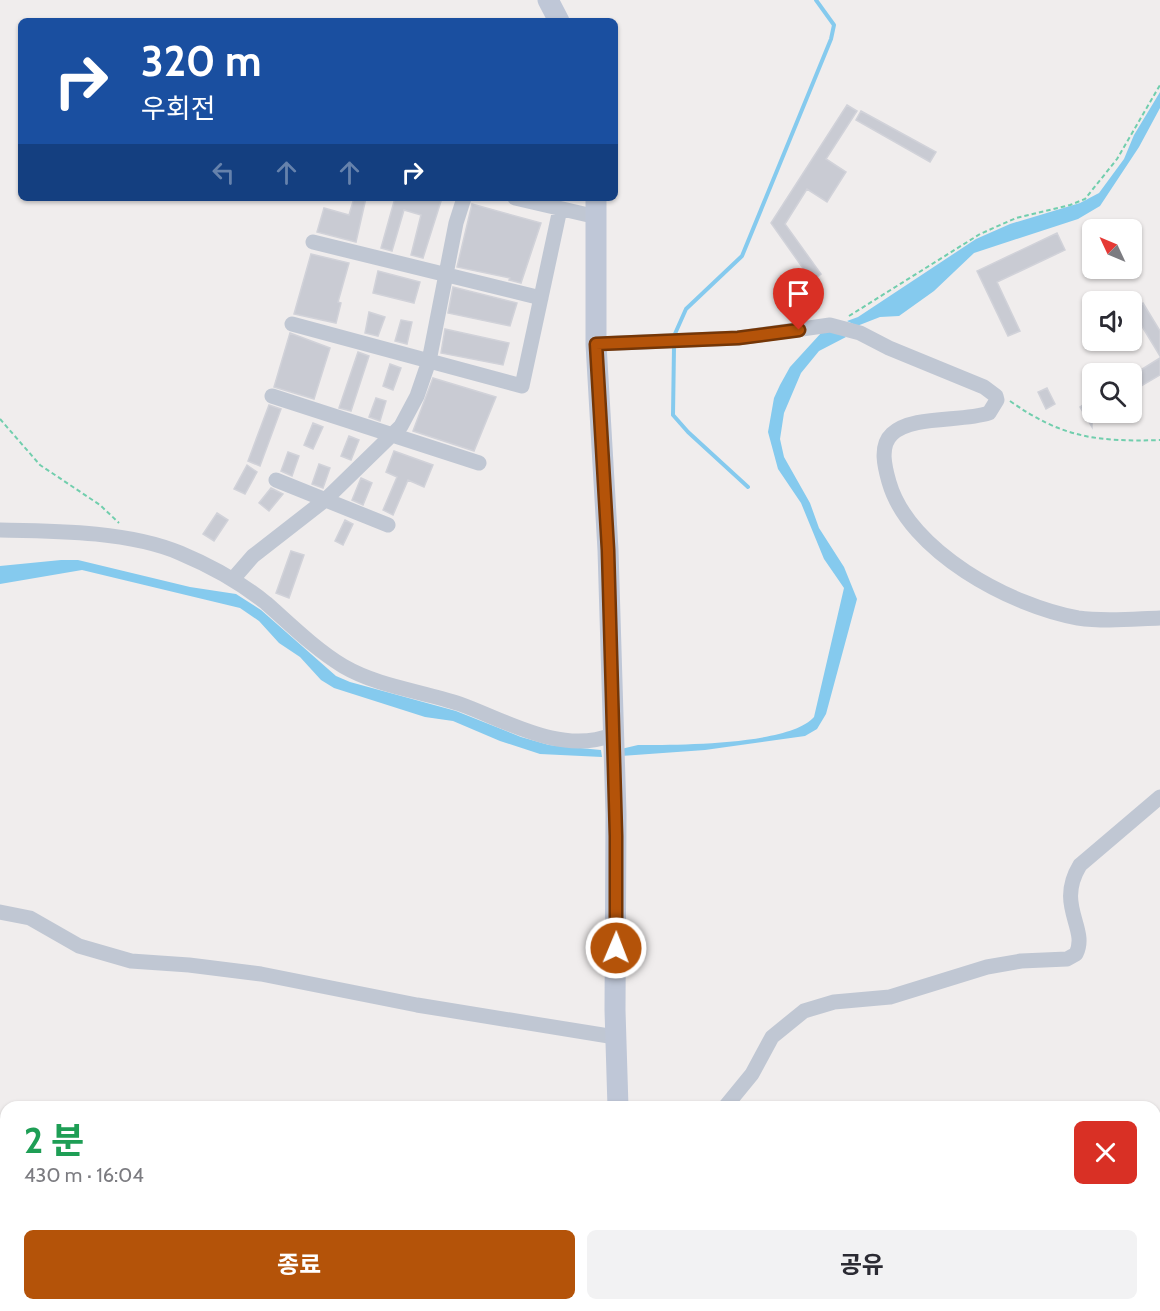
<!DOCTYPE html>
<html lang="ko">
<head>
<meta charset="utf-8">
<style>
	:root { --surface:#fff; --page:#f2f2f3; --text:#2b2b33; --muted:#7c7c81; --accent:#b45309 }
	body { margin:0; font-family:Cabin,"Noto Sans KR",sans-serif; background:var(--page); color:var(--text); height:100vh; display:flex; flex-direction:column; font-size:22px; white-space:nowrap }
	* { box-sizing:border-box; margin:0 }
	p { font-size:20px; color:var(--muted) }
	.icon { flex:none; width:33px; height:33px; fill:none; stroke:currentColor; stroke-width:2; stroke-linecap:round; stroke-linejoin:round }
	.map { position:relative; flex:1; overflow:hidden }
	.details { position:absolute; left:0px; top:1101px; width:1161px; height:210px; display:flex; flex-direction:column; background:var(--surface); border-radius:18px 18px 0 0; box-shadow:0 2px 4px #0004 }
	.details>* { flex:none }
	.guide { position:absolute; left:18px; top:18px; width:600px; height:183px; border-radius:9px; box-shadow:0 2px 4px #0004; background:#1a4fa0; color:#fff; overflow:hidden }
	.needle { width:39px; rotate:314deg }
	.fabs { position:absolute; left:1082px; top:219px; display:grid; gap:12px }
	.fabs a { display:grid; place-items:center; width:60px; height:60px; border-radius:9px; background:var(--surface); box-shadow:0 2px 4px #0004; font-size:30px }
	.pin { position:absolute; display:grid; place-items:center; width:51px; height:51px; color:#fff; margin:-62px -26px; border-radius:50% 50% 50% 0; rotate:-45deg; box-shadow:0 0 6px #0007 }
	.pin .icon { rotate:45deg }
	.me { position:absolute; width:66px; margin:-33px; rotate:1deg; stroke-linejoin:round; filter:drop-shadow(0 0 4px #0008) }
	.turn { display:flex; align-items:center; gap:21px; height:126px; padding:0 24px; font-size:27px }
	.turn .icon { width:78px; height:78px; stroke-width:2.5 }
	.turn b { display:block; font-size:42px; line-height:51px }
	.lanes { display:flex; align-items:center; height:57px; padding:0 24px; background:#0003; justify-content:center; gap:30px; direction:ltr }
	.lanes .off { opacity:.35 }
	.round { display:grid; place-items:center; flex:none; width:63px; height:63px; border-radius:9px; background:var(--page) }
	.overview { display:flex; align-items:center; justify-content:space-between; height:102px; padding:0 24px }
	h1 { font-size:36px; font-weight:700; line-height:45px; color:#1e9e55 }
	.action { display:flex; gap:12px; margin-top:auto; padding:12px 24px }
	.action a { flex:1; height:69px; border-radius:9px; background:var(--accent); color:#fff; font-size:24px; font-weight:700; line-height:69px; text-align:center }
	.action a+a { background:var(--page); color:var(--text) }
	.map>svg:first-child { display:block }
	.water { fill:#85caee }
	.lines { fill:none; stroke-linecap:round; stroke-linejoin:round }
	.stream { stroke:#85caee; stroke-width:4 }
	.building { fill:#c9cbd3; stroke:#d1d2d9; stroke-width:1.5 }
	.path { stroke:#71cead; stroke-width:2; stroke-dasharray:4.5 3; stroke-linecap:butt }
	.street { stroke:#c0c7d3; stroke-width:15 }
	.secondary { stroke:#bfc7d7; stroke-width:21 }
	.route-casing { stroke:#753606; stroke-width:15 }
	.route { stroke:#b45309; stroke-width:10 }
</style>
</head>
<body>
<div class="map">
<svg width="1160" height="1311" viewBox="0 0 1160 1311">
	<rect width="100%" height="100%" fill="#f0eded"/>
	<path class="water" d="M1160,92V108L1139,147L1100,206L1078,219L974,253L934,291L899,316L880,317L857,326L847,321L858,317L976,239L1010,224L1080,203L1099,193L1124,159L1134,135Z
		M836,330L846,337L819,351L801,373L784,413L780,439L784,457L810,503L819,528L844,567L857,599L826,714L817,729L805,736L705,750L621,756V749L638,745C677,745 790,745 814,717L844,588L824,559L801,503L778,469L768,432L774,398L780,385L790,367L822,332Z
		M61,560H78L190,587L236,594L261,610L336,676L350,682L456,711L521,737L549,745L601,750L602,757L540,754L500,741L453,721L425,717L334,688L321,680L300,657L279,643L259,621L240,608L82,570L0,584V566Z"/>
	<g class="lines">
		<path class="stream" d="M674,336L686,309L742,256L831,39L834,25L816,0
			M674,347L673,415L688,432L748,487"/>
	</g>
	<path class="building" d="M847,105L857,111L826,159L846,172L827,202L807,189L785,224L821,274L812,281L771,223Z
		M861,111L936,152L930,162L856,120Z
		M354,198H366L356,242L317,232L324,208L349,215Z
		M395,198H442L423,258L411,255L421,215L404,210L392,251L381,248Z
		M472,204L541,223L521,283L509,280L510,278L457,267Z
		M1057,233L1065,250L997,282L1020,331L1008,336L977,271Z
		M311,254L349,263L338,302L341,303L336,323L294,314Z
		M378,271L420,282L414,303L373,293Z
		M453,287L517,303L510,326L448,313Z
		M1143,303L1160,331V356L1132,310Z
		M369,312L385,317L378,336L365,333Z
		M401,320L412,322L407,344L395,341Z
		M445,329L509,343L503,365L441,353Z
		M290,333L330,348L314,399L274,387Z
		M358,352L369,356L351,411L339,408Z
		M1160,358V375L1131,392V376Z
		M390,364L401,368L393,390L383,386Z
		M433,378L496,397L474,451L413,431Z
		M1047,388L1055,404L1046,409L1038,392Z
		M376,398L386,401L380,421L369,417Z
		M1092,399V427L1080,407Z
		M269,405L281,409L260,466L248,461Z
		M313,423L323,427L313,449L304,445Z
		M349,436L359,440L351,460L341,456Z
		M394,451L433,465L424,487L408,480L393,515L383,510L397,477L386,472Z
		M288,452L299,456L292,476L281,471Z
		M319,464L330,468L323,488L312,484Z
		M247,465L257,472L245,494L234,489Z
		M361,478L372,483L363,505L352,500Z
		M271,488L283,494L269,511L259,503Z
		M217,513L228,520L214,541L203,534Z
		M345,520L353,524L343,545L335,541Z
		M291,551L304,555L289,598L276,593Z"/>
	<g class="lines">
		<path class="path" d="M849,316L980,234L1016,218L1070,205L1085,199L1117,159L1160,85
			M1010,401C1062,438 1098,442 1160,440
			M0,419L40,465L100,505L119,523"/>
		<path class="street" d="M515,198L597,217
			M313,242L541,298
			M292,324L522,386L560,209
			M596,344L738,338L830,325L860,333L889,348L984,387L996,396L997,400L989,413C962,422 912,415 892,434C879,446 885,468 889,482C909,552 1011,606 1078,618C1105,622 1133,619 1160,618
			M272,396L479,463
			M276,480L388,525
			M0,530C55,531 128,531 180,553C211,566 240,582 266,603C291,625 315,649 343,666C379,687 422,691 460,704C507,721 561,755 612,735
			M233,579L253,556L325,500L401,426L417,396L429,361L456,223L464,198
			M0,912L30,918L79,946L131,961L189,965L261,974L417,1005L615,1037
			M725,1107L752,1074L772,1037L804,1011L834,1002L890,997L987,967L1021,961L1067,959L1076,954C1089,928 1055,906 1080,865L1160,797"/>
		<path class="secondary" d="M548,0L559,21
			M596,198V344L608,550L616,814L615,1010L618,1107
			M1155,1297L1160,1299
			M677,1305L679,1311"/>
	</g>
	<g class="lines">
		<defs>
			<path id="route" d="M616,948V836L608,550L596,344L738,338L799,330"/>
		</defs>
		<use href="#route" class="route-casing"/>
		<use href="#route" class="route"/>
	</g>
</svg>
<div class="fabs">
<a><svg class="needle" viewBox="-14 -14 28 28"><path d="M0-13l5 13h-10z" fill="#e53935"/><path d="M0 13l5-13h-10z" fill="#7c7c81"/></svg></a>
<a><svg class="icon" aria-label="sound" viewBox="0 0 24 24"><path d="M4 9h4l5-4v14l-5-4H4zM17 9q2 3 0 6"/></svg></a>
<a><svg class="icon" aria-label="search" viewBox="0 0 24 24"><circle cx="10" cy="10" r="6"/><path d="M15 15l6 6"/></svg></a>
</div>
<div class="pin" style="left:799px;top:330px;background:#d93025"><svg class="icon" aria-label="arrive" viewBox="0 0 24 24"><path d="M6 21V4h12l-3 4 3 4H6"/></svg></div>
<svg class="me" style="left:616px;top:948px" viewBox="-20 -20 40 40"><circle r="17" fill="#b45309" stroke="#fff" stroke-width="3"/><path d="M0-11L8 9 0 5-8 9z" fill="#fff"/></svg>
<div class="guide">
<div class="turn"><svg class="icon" aria-label="right" viewBox="0 0 24 24"><path d="M7 20v-9h11M14 6l5 5-5 5"/></svg><div><b>320 m</b>우회전</div></div>
<div class="lanes"><svg class="icon off" aria-label="left" viewBox="0 0 24 24"><path d="M17 20v-9H6M10 6l-5 5 5 5"/></svg><svg class="icon off" aria-label="ahead" viewBox="0 0 24 24"><path d="M12 20V5M6 11l6-6 6 6"/></svg><svg class="icon off" aria-label="ahead" viewBox="0 0 24 24"><path d="M12 20V5M6 11l6-6 6 6"/></svg><svg class="icon" aria-label="right" viewBox="0 0 24 24"><path d="M7 20v-9h11M14 6l5 5-5 5"/></svg></div>
</div>
<section class="details">
<div class="overview"><div><h1>2 분</h1><p>430 m · 16:04</p></div><a class="round" style="background:#d93025;color:#fff"><svg class="icon" aria-label="close" viewBox="0 0 24 24"><path d="M6 6l12 12M18 6L6 18"/></svg></a></div>
<div class="action"><a>종료</a><a>공유</a></div>
</section>
</div>
</body>
</html>
